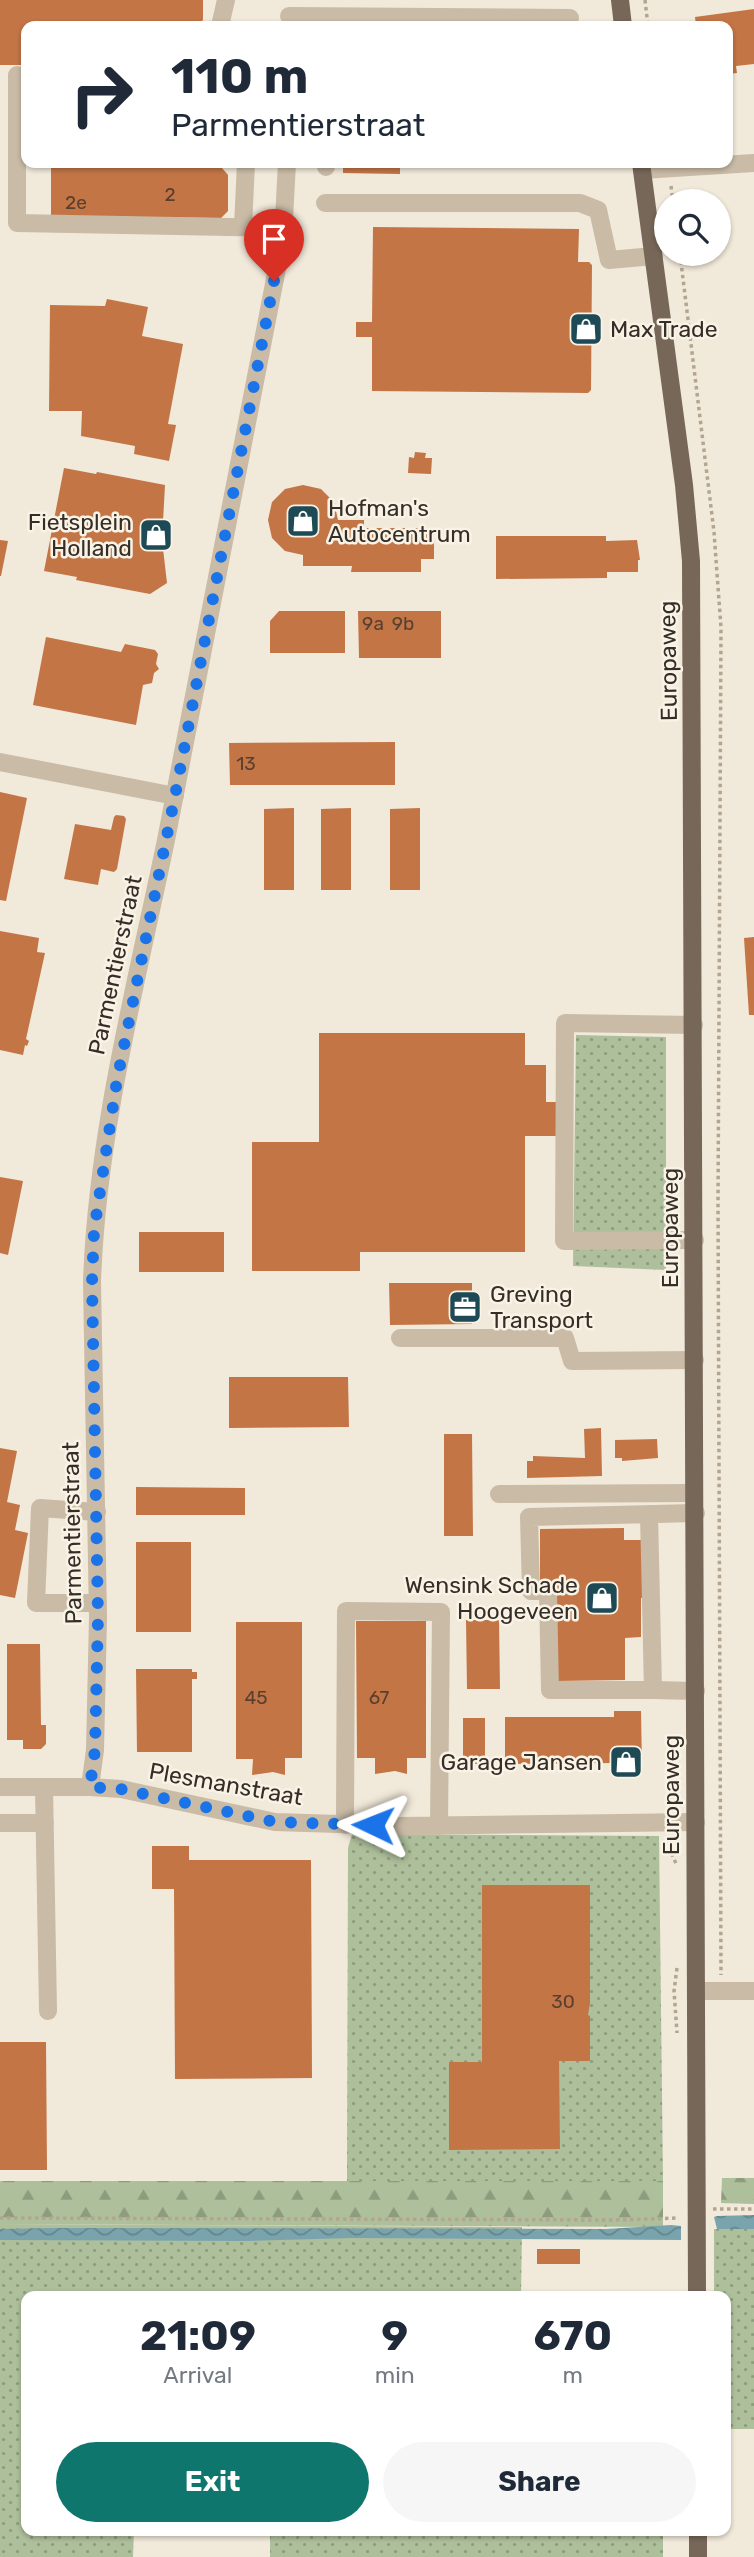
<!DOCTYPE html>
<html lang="en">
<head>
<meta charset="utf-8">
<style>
	:root { --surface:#fff; --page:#f6f6f7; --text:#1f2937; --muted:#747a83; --accent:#0f766e }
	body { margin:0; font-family:Rubik,sans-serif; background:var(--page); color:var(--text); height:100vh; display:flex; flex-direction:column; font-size:26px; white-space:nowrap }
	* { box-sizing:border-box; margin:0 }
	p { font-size:23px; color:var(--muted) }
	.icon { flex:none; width:38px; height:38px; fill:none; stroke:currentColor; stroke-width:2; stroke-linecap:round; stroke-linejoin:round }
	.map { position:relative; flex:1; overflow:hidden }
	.side { position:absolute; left:21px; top:2291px; width:710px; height:245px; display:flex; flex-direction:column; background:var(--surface); border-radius:14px; box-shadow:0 2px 5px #0004 }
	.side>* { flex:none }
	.guide { position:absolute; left:21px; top:21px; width:712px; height:147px; border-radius:14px; box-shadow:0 2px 5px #0004; background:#fff; color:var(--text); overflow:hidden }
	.buttons { position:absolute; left:654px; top:189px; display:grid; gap:14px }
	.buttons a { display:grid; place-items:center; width:77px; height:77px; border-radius:50%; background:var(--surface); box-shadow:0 2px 5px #0004; font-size:35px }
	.pin { position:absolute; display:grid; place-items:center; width:60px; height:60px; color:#fff; margin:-72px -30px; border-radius:50% 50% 50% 0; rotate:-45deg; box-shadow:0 0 7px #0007 }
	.pin .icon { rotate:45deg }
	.me { position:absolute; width:77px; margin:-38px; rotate:272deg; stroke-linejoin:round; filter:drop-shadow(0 0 5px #0008) }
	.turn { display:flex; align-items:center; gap:24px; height:147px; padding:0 35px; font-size:32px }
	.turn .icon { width:91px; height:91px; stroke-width:2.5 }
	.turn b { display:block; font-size:49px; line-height:60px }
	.eta { display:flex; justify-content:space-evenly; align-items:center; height:119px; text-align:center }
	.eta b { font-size:42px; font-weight:700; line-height:49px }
	.primary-button { display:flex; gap:14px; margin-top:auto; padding:14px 35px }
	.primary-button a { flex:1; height:80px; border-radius:42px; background:var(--accent); color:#fff; font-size:28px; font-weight:700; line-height:80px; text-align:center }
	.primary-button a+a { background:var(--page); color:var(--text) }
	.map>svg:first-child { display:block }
	.grass { fill:url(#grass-dots) }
	.forest { fill:url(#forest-firs) }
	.water { fill:url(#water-waves) }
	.building { fill:#c37546 }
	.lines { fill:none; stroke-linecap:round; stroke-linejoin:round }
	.path { stroke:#b4a591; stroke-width:3.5; stroke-dasharray:3.5 3.5; stroke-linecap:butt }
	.minor { stroke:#c9bba6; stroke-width:18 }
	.major { stroke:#776758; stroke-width:18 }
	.route { stroke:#1a73e8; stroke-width:12; stroke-dasharray:0 21.6 }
	.labels { text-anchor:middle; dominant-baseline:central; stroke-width:5; stroke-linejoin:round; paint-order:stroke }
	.number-label { font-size:19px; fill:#583f2f }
	.poi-label { font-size:23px; fill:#352d27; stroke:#f9f3e6; text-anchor:start }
	.street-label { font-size:23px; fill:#352d27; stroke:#f9f3e6 }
</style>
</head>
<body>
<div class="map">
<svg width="754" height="2557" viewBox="0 0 754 2557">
	<defs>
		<pattern id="grass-dots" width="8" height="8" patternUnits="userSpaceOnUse" patternTransform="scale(1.75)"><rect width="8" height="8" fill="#aebf9b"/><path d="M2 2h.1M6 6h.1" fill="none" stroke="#8e9c7e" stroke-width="1.8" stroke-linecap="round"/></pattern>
		<pattern id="forest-firs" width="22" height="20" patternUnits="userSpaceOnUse" patternTransform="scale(1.75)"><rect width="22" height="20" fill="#aebf9b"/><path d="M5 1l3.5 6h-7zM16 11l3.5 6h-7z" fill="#8e9c7e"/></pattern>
		<pattern id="water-waves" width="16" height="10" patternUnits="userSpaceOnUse" patternTransform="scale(1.75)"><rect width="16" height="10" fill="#7aa4ad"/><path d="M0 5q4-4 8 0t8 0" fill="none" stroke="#65868d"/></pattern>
	</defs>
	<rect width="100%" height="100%" fill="#f1e9da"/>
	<path class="grass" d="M576,1035L666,1037V1270L573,1266Z
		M352,1834L659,1836L663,2181H347L348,1848Z
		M0,2224L522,2227L521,2296H26V2530L134,2531L133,2557H0Z
		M714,2229H754V2429H726V2296H714Z
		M270,2531H663V2557H270Z"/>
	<path class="forest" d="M722,2178H754V2204L721,2203Z
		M0,2181H663V2227L0,2224Z"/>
	<path class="water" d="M754,2215V2229H717L714,2217L717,2216Z
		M671,2225L681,2226V2240L352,2238L243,2241L0,2240V2229L52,2228L606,2229Z"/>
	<path class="building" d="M0,0H203V20L196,26H26V65H0Z
		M754,9V64L736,66L737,73L728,74V26H696L695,17Z
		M51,163H215V168H222L228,175V211L221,218L51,216Z
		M343,163H400V174L343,173Z
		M373,227L579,229L578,262H589L592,265L591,390L588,393L372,391V337H356V322H372Z
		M107,299L148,307L142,336L183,344L168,424L176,425L169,461L134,454L135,446L81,436L82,411H49L50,305L105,306Z
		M415,452L426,453L425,458H432L431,474L408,473L409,457L414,458Z
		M64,468L96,474L97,472L165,485L162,540L167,583L150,594L76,580L77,577L44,571Z
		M303,485L321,489L334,502L338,520H364V528H434V559H421V572H351L352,566H303V555L285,551L272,538L268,520L272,502L285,489Z
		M496,536H606V541L637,540L640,560H638V572H607V578L496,579Z
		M0,540L8,541L1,576H0Z
		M279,611H345V653H270V621Z
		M358,611H441V658H359Z
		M46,637L121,652L125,644L155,650L158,654L156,664L159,669L154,673L152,683L143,685L136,725L33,705Z
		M395,742V785H230L229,743Z
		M0,792L27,798L6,901L0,900Z
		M294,808V890H264V809Z
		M351,808V890H321V809Z
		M420,808V890H390V809Z
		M116,815L124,816L126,819L117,869L114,872L101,869L98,885L64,879L75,824L111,830L114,817Z
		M0,931L39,938L37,952L45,953L26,1039L29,1041L27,1046L25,1045L23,1055L0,1050Z
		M754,937V1015H749L744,938Z
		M319,1033H525V1065H546V1102H557V1136H525V1252H360V1271H252V1142H319Z
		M0,1177L23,1181L8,1255L0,1253Z
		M139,1232H224V1272H139Z
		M389,1283H472V1324L390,1325Z
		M229,1377H348L349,1427L229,1428Z
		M601,1428L602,1476L527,1478V1461H533V1456L585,1458L584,1429Z
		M444,1434H472L473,1536H444Z
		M657,1439L658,1458L622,1461V1458H615V1440Z
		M0,1448L17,1451L7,1502L20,1505L15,1530L28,1533L15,1598L0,1595Z
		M136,1487L245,1488V1515H136Z
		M624,1528V1540H641L644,1598H641V1637L625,1638V1680L557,1681V1584H540V1529Z
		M136,1542H191V1632H136Z
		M466,1620H499L500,1689H467Z
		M356,1621H426V1758H407V1774L395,1771L375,1774V1758H357Z
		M236,1622H302V1758H285V1775L273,1772L252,1775L253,1759H236Z
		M7,1644H40L41,1725H46V1744L41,1749H23V1740H7Z
		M136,1669H192V1672H197V1679H192V1752H137Z
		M614,1711H641L642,1768L614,1769V1763L505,1764V1717H614Z
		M463,1718H485V1764H463Z
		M152,1846H189V1860H311L312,2078L175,2079L174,1889H152Z
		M482,1885H590V2003L588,2015L590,2016V2061H559L560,2149L449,2150V2062H482Z
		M0,2042H46L47,2170H0Z
		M537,2249H580V2264H537Z"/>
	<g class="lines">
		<path class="path" d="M645,0L648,26
			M671,186L673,201
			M680,254L714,532L721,628L718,1205L721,1975
			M669,1805L676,1753
			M669,1840V1847L677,1866
			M677,1968L674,1991L677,2033
			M713,2209H754
			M0,2218L615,2220L679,2218"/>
		<path class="minor" d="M289,16L570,18
			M220,26L226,0
			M17,75V223L283,228
			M326,167V163
			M642,170L754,163
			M325,203H580L598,210L609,260L654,256
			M243,227L246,163
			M0,762L175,796
			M694,1025L565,1023L564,1241L695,1240
			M400,1338H565L572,1361L695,1360
			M499,1494L694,1493
			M97,1512L40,1508L36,1603H98
			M649,1514L653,1690L696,1691
			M653,1690H550L548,1591H531L529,1517L696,1513
			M0,1787H90L121,1789L275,1822L401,1826L696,1822
			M44,1787L48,2011
			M90,1787L95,1750L98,1617L92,1282C97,1133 136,985 166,840C205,645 242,449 280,253L284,219L287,163
			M0,1823H45
			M345,1825L346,1611L441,1612L439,1826
			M697,1991H754"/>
		<path class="major" d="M620,0L623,26
			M641,163L684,485L691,561L697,2296
			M698,2530V2557"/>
	</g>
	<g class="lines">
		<path class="route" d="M274,281L175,796L117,1080L94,1231L92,1282L98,1617L95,1750L90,1787L121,1789L275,1822L373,1825"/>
	</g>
	<defs>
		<symbol id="shop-square" viewBox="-11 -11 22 22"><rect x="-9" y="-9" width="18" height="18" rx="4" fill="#1e4a55" stroke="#f9f3e6"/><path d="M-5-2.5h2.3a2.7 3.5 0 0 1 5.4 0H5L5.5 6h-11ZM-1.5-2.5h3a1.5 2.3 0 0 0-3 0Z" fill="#fff"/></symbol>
		<symbol id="office-square" viewBox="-11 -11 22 22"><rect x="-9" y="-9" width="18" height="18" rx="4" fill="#1e4a55" stroke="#f9f3e6"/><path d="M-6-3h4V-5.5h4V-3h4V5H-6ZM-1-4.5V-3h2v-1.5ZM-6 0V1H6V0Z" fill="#fff"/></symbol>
	</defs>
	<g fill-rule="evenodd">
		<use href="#shop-square" x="567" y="310" width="38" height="38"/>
		<use href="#shop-square" x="284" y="502" width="38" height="38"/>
		<use href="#shop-square" x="137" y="516" width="38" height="38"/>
		<use href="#office-square" x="446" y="1288" width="38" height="38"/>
		<use href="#shop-square" x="583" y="1579" width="38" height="38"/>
		<use href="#shop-square" x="607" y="1743" width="38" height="38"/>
	</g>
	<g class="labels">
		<g class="number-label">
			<text x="170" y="194">2</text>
			<text x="76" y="202">2e</text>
			<text x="373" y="623">9a</text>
			<text x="403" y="623">9b</text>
			<text x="246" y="763">13</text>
			<text x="256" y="1697">45</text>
			<text x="379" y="1697">67</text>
			<text x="563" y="2001">30</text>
		</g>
		<g class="poi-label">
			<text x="610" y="329">Max Trade</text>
			<text x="328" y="508">Hofman's<tspan x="328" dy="26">Autocentrum</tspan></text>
			<text x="132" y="522" text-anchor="end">Fietsplein<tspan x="132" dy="26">Holland</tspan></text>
			<text x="490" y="1294">Greving<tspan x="490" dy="26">Transport</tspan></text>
			<text x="578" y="1585" text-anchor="end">Wensink Schade<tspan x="578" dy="26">Hoogeveen</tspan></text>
			<text x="602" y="1762" text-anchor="end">Garage Jansen</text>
		</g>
		<g class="street-label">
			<text transform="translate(668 661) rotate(-91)">Europaweg</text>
			<text transform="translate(115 965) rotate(-78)">Parmentierstraat</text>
			<text transform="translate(670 1228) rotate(-90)">Europaweg</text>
			<text transform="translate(72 1533) rotate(-91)">Parmentierstraat</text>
			<text transform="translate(226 1784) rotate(10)">Plesmanstraat</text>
			<text transform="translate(671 1795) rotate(-90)">Europaweg</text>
		</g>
	</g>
</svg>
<div class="buttons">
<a><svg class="icon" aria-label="search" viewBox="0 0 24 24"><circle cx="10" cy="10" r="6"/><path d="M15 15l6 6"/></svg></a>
</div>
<div class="pin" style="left:274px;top:281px;background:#d93025"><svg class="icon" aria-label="arrive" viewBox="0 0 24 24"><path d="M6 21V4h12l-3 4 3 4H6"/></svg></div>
<svg class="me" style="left:373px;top:1825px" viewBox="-20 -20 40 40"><path d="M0-17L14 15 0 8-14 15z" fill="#1a73e8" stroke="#fff" stroke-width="4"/></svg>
<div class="guide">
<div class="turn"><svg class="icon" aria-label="right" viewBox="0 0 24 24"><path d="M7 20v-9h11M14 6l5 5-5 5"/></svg><div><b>110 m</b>Parmentierstraat</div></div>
</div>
<section class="side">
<div class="eta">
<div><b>21:09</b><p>Arrival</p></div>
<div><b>9</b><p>min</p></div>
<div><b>670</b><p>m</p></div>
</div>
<div class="primary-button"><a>Exit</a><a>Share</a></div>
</section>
</div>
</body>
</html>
